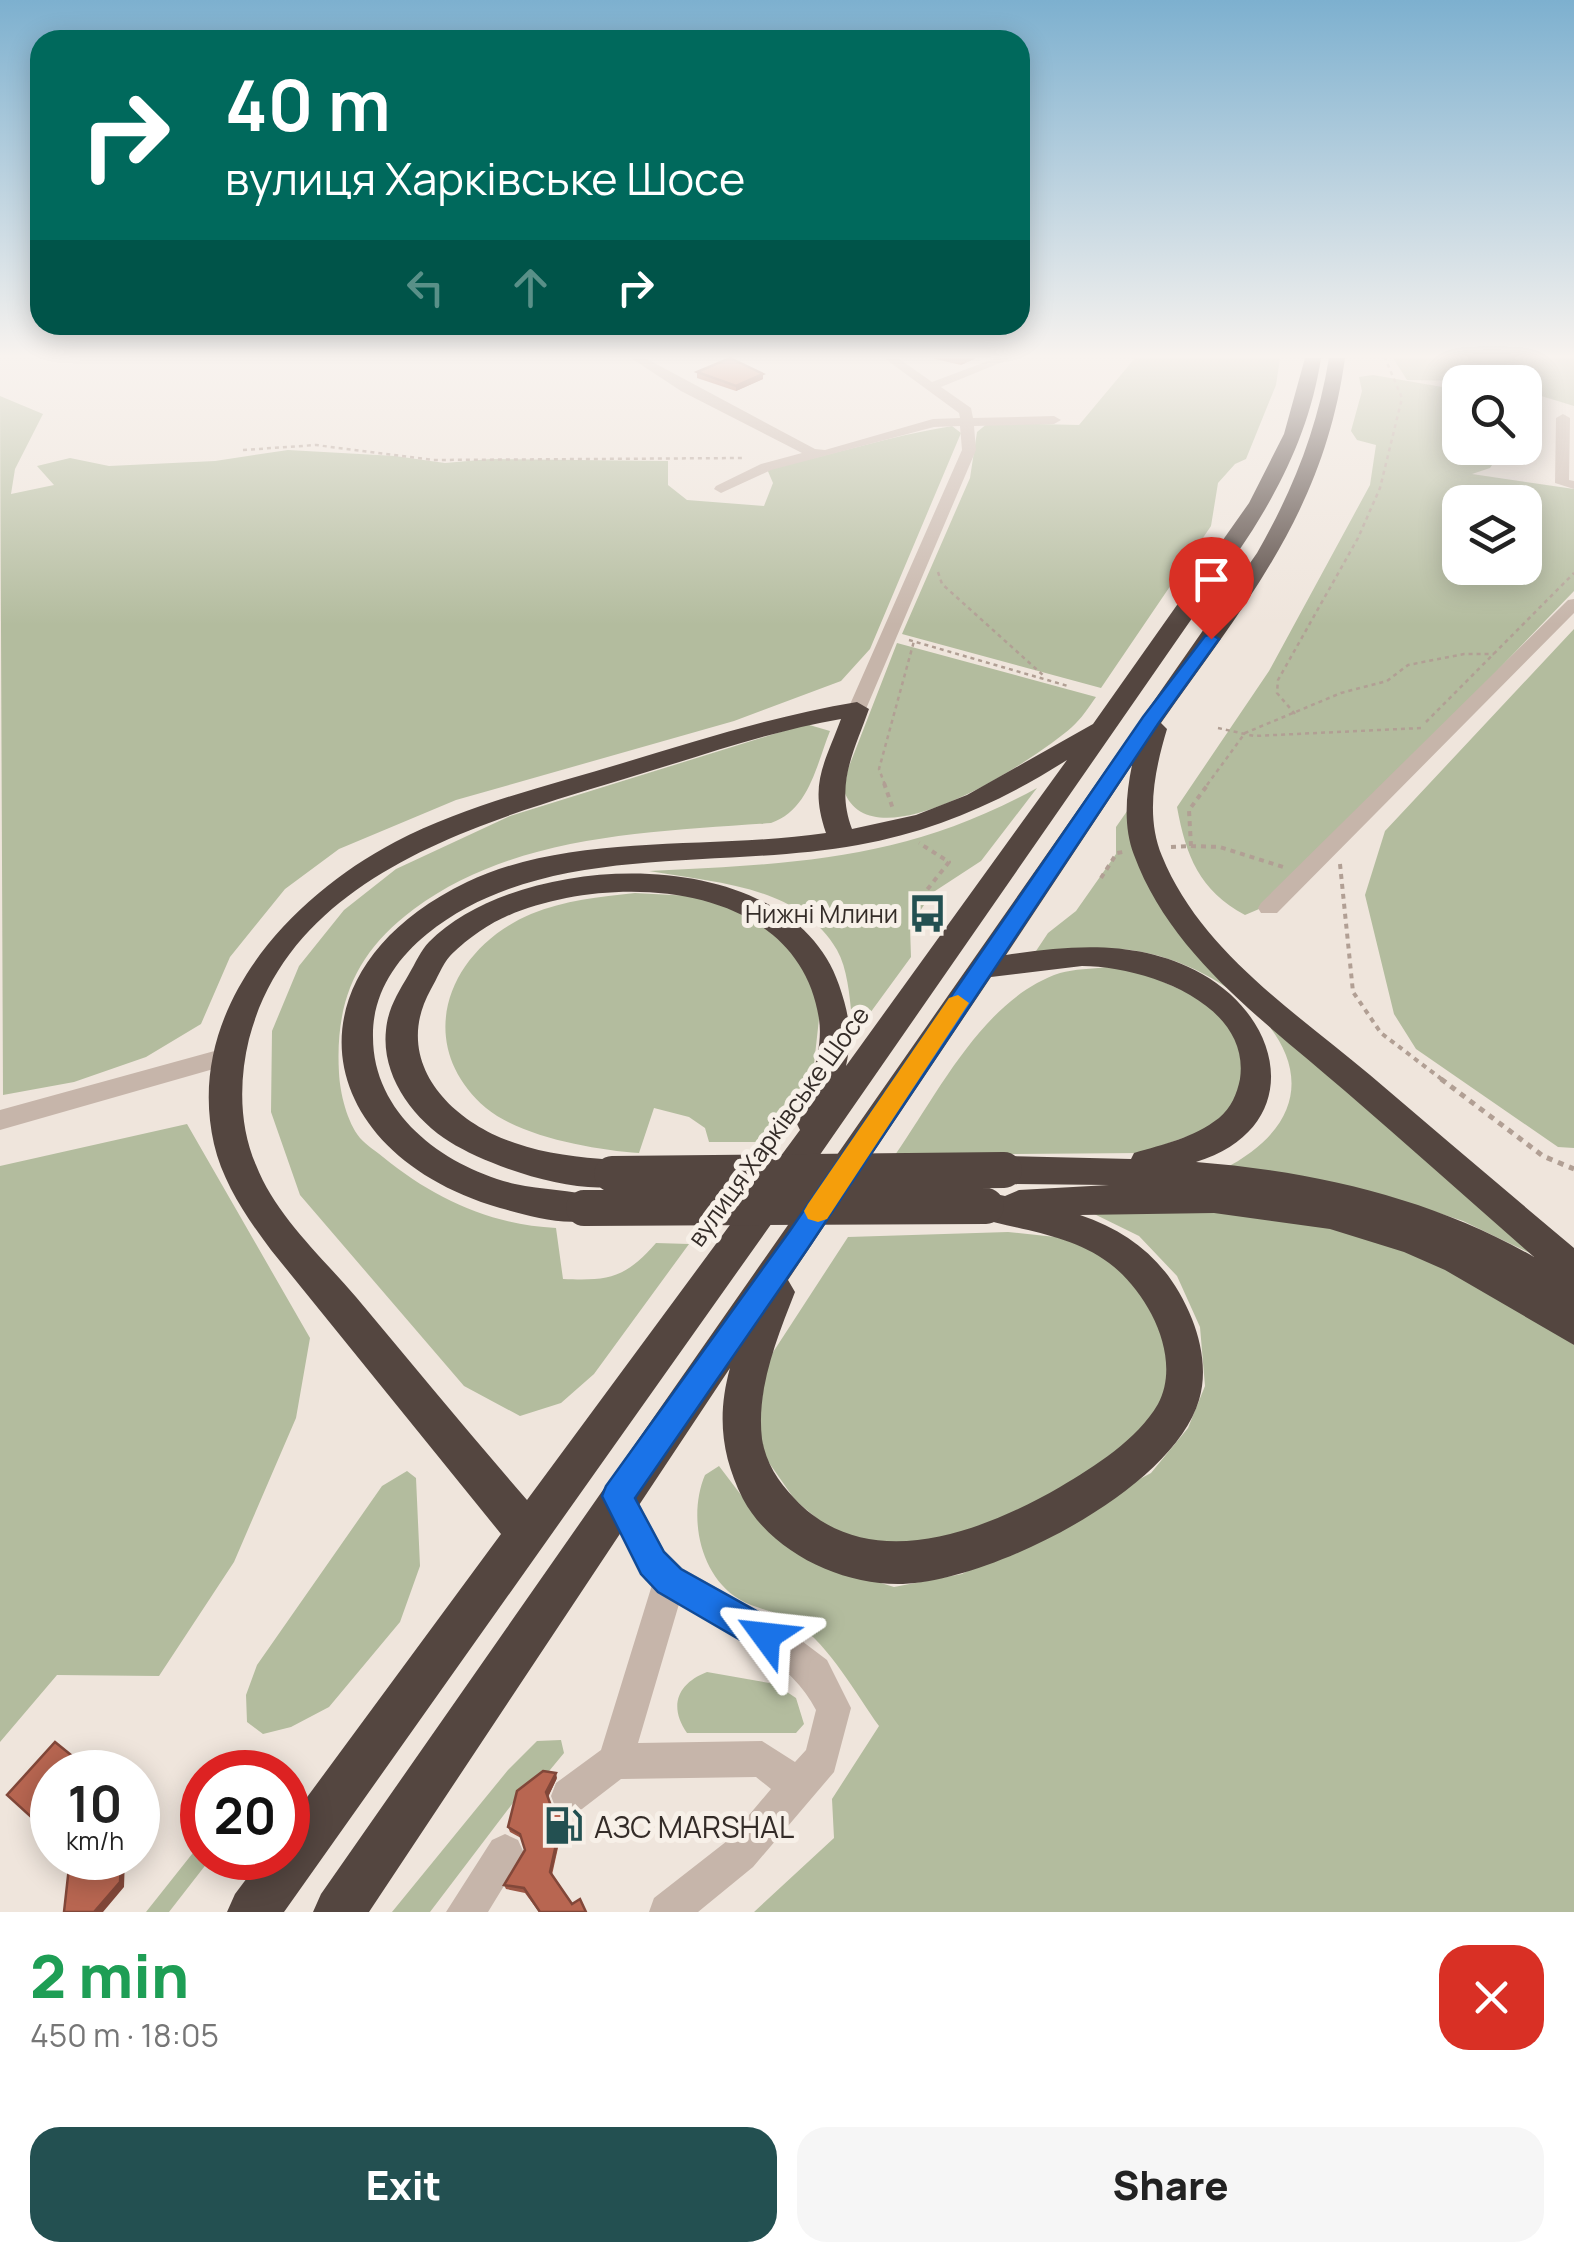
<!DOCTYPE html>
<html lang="en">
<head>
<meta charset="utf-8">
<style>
	:root { --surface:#fff; --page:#f6f6f6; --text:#222; --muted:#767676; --accent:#235051 }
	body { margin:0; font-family:Manrope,sans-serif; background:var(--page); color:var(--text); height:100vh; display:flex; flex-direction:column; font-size:38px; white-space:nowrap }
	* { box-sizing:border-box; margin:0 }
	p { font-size:32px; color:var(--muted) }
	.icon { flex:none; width:55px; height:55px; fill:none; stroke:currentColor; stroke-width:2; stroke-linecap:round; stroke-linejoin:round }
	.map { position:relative; height:1912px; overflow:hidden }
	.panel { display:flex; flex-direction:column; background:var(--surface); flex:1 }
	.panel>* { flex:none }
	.banner { position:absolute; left:30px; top:30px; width:1000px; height:305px; border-radius:30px; box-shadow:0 5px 25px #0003; background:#00695c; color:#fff; overflow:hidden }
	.tools { position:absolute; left:1442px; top:365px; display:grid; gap:20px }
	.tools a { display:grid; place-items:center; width:100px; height:100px; border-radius:20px; background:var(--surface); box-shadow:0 5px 25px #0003; font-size:50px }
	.speed { position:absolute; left:30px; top:1750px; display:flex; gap:20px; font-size:50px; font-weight:700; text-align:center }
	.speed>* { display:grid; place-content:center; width:130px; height:130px; border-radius:50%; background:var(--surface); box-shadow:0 5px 25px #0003; line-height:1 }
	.speed small { font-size:25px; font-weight:400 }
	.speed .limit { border:15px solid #d22; background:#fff; color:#111 }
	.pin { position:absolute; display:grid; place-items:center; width:85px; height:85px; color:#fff; margin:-102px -42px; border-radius:50% 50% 50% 0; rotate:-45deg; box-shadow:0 0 10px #0007 }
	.pin .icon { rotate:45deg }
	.me { position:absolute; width:110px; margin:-55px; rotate:300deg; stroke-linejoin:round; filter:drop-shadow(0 0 8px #0008) }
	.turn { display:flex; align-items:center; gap:35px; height:210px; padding:0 30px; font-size:45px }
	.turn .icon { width:130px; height:130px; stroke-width:2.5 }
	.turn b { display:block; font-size:70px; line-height:85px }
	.lanes { display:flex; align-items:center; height:95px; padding:0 30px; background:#0003; justify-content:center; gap:50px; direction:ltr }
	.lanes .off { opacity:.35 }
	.round { display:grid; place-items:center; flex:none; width:105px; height:105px; border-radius:30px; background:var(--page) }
	.headline { display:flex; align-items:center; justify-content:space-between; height:170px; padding:0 30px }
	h1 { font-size:60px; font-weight:800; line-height:75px; color:#1e9e55 }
	.action { display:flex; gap:20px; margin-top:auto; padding:20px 30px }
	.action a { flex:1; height:115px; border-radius:30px; background:var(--accent); color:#fff; font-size:40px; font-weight:800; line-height:115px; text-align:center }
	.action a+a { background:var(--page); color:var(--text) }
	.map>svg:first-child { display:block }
	.green { fill:#b3bc9e; fill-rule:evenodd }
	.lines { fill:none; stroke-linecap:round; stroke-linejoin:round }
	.path-far2 { stroke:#b19f94; stroke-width:2.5; stroke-dasharray:4 4; stroke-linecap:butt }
	.path-far1 { stroke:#b19f94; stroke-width:4; stroke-dasharray:5 5; stroke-linecap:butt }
	.path { stroke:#b19f94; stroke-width:5; stroke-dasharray:6 6; stroke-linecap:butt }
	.minor { fill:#c6b5aa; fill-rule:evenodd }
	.highway { fill:#544640; fill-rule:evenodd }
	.highway-bridge { stroke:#544640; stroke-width:36 }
	.wall { fill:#9e5846 }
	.shaded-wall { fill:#814739 }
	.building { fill:#b86651; stroke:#814739; stroke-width:2.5 }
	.route { fill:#1a73e8; stroke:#114b97; stroke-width:2.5 }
	.slow { fill:#f59e0b }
	.labels { text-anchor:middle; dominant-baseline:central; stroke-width:10; stroke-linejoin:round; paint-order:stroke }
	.poi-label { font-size:25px; fill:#342c28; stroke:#f7f0e8; text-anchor:end }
	.street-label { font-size:25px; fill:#342c28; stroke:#f7f0e8 }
	.near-poi-label { font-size:30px; fill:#342c28; stroke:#f7f0e8; text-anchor:start }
</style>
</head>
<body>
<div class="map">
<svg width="1574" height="1912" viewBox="0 0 1574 1912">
	<rect width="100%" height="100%" fill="#efe5dc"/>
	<path class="green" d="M1135,358H1280L1276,385L1246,459L1235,464L1218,483L1211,526L1101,688L902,634L970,478L977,432L988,423L1079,425Z
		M1393,358H1574V406L1525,391V382L1407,380Z
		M1373,375L1448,388L1460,406V448H1492L1496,459L1490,468L1472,474L1574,489V591L1273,903L1245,915C1199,890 1186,856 1177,807L1269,671L1370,485L1376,445L1357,440L1351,431L1362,391L1359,377ZM1460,502H1525V568H1460Z
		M0,396L43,414L15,469L11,494L54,485L37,466L70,458L109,466L215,461L288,450L395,456L445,463L491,459L668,461V485L687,500L764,506L773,483L767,469C829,456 890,436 952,426L961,433L870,649L841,681L734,721L456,800L339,849L285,889L230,957L201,1024L146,1057L74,1082L3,1095Z
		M1574,629V1148L1558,1147L1416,1049L1394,1014L1365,895L1385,831Z
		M897,643L1096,697C1089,707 1081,719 1072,727C1037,758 873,868 844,791L848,769Z
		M806,724L830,731C816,766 809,810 771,823C650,832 516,834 414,909C355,953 335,1003 339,1073C340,1093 347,1122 360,1138C366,1145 376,1151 383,1157C433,1198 491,1225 556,1228L563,1279C610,1281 625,1278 656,1243L689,1244L594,1374L561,1403L520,1416L464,1386L300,1195L271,1112L272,1031L299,966L344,910L396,869L510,816Z
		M1037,788L981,861L932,893L910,926L911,957L854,1035C850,1009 850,973 837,950C799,885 715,883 649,871C796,864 906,860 1037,788Z
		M1132,804L1161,892L1534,1255L1463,1221L1390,1197L1222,1170C1374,1092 1246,966 1131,950C1099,946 1064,952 1032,957L1048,933L1076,911L1116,854V827Z
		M635,893L691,896L744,911L789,940L821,1001L814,1064L768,1142H709L705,1128L689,1117L654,1108L639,1153C595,1150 521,1137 486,1108C411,1043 448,949 531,914C565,900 599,897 635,893Z
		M1107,967L1141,972L1206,1001L1230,1025L1245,1060L1240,1095L1219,1125L1141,1153L895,1155C939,1092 984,998 1060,973C1074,969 1092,969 1107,967Z
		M187,1124L310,1338L296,1418L234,1562L159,1676L57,1675L0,1742V1166Z
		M1086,1210L1241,1211L1344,1226L1490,1287L1574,1345V1912H754L834,1838L832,1799L879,1726C855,1693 831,1647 796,1623C780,1611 756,1610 739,1599C699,1575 688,1515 705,1475L719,1466L757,1516L835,1569L894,1587L962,1574L1151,1473L1188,1428L1205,1386L1200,1327L1177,1276L1139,1236Z
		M1008,1232L1074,1239L1125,1263L1174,1356L1166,1412L1083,1479L964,1536L880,1546L833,1532L795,1500L758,1447L752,1404L766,1363L848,1237Z
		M407,1471L416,1478L420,1566L400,1622L329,1707L291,1727L263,1734L247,1722L246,1695L257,1665L382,1486Z
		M707,1672L775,1684L796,1698L804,1724L796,1733H687C668,1706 678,1683 707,1672Z
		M561,1740L564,1753L545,1776L519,1795L430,1912H392L508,1770L537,1741Z
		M202,1848V1858H211L169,1912H146L196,1849Z"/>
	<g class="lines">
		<path class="path-far2" d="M243,450L316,445L433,460L743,458
			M938,572L942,584L1044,676
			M909,640L1068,686
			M1295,714L1277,693L1278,680L1358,538L1380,488L1402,398L1385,358
			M1426,722L1574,573
			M1218,728L1254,736L1421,728
			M885,785L879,769L914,641
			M1207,785L1245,733L1341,693L1387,681L1408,665L1464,654H1494"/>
		<path class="path-far1" d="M884,783L893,809
			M1191,846L1220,847L1283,867
			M1171,847L1191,846L1189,810L1209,783
			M1340,864L1353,992L1381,1033L1444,1081
			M1101,878L1117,853L1123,852
			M915,905L949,862L919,843"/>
		<path class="path" d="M1441,1079L1543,1156L1574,1169"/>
		<path class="minor" d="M631,358H645L815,449L825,450L933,419L960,418L959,413L884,358H898L932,382L996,358H1012L941,387L971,408L973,418L1054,416L1061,420L1054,424L974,426L976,450L866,709L857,715L848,709L962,450L960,426L934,427L771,470L721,493L714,489L716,486L761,464L802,453L681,391Z
			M1563,414L1570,418L1569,480L1574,481V489L1555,483L1556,418Z
			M1574,599V613L1277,913H1261L1258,908L1261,903L1568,600Z
			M229,1047L238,1050L241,1056L238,1062L0,1130V1110Z
			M618,1481L629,1485L665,1552L682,1568L778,1623L827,1660L851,1708L834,1772L753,1867L698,1912H649L654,1898L727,1841L771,1789L756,1777L621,1779L582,1809L569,1814L556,1809L551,1796L556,1783L601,1750L652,1585L641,1574L602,1496L607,1485ZM679,1604C729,1632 789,1658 816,1710L806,1750L795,1762L762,1741L638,1743Z
			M505,1834L518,1840L524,1853L488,1912H446L492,1840Z"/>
		<path class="highway" d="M1305,358H1321C1310,430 1279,492 1238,552L808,1172L284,1912H227L235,1894L262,1858H288V1823L501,1534L271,1250C247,1218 223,1183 214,1144C184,1012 287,899 395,842C466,805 547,786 623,763C701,740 777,715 857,702L869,709C854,752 835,784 852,829L916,815L967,795L1093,724L1249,503L1284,434ZM841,719C824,765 809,784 826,833C713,850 572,832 467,882C282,971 309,1152 500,1208C529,1216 568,1228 597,1218L602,1208L597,1198C571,1189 542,1190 515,1184C445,1167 373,1115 373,1037C372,995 395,960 427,934C544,840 715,871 858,845C935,831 1001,802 1067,760L846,1066C853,1035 849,1014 839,985C790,840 522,848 429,942C421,950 415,964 409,974C398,993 388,1008 386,1030C381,1076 413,1119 450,1142C488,1166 581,1198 624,1184L629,1174L624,1164L612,1160C579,1157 546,1154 515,1143C449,1121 391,1060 431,989C437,979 442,965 450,956C462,943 488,924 505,917C609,871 798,879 819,1019C824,1052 807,1091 796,1122L800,1130L527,1500C469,1433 413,1365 356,1297C321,1256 276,1216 256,1165C239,1126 239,1080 249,1039C293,869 491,820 637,775C704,755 771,731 841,719Z
			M1329,358H1345C1324,511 1247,601 1161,723L1167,729C1155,769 1145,816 1162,856C1200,950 1295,1012 1370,1075C1438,1133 1506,1191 1574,1248V1345L1445,1270L1404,1252L1330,1229L1214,1213L1080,1215C1134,1233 1171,1266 1192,1319C1202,1344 1207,1374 1199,1400C1173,1490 991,1581 903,1584C843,1586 772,1553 743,1499C721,1455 717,1415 730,1368L369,1912H313L321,1894L1257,553C1293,490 1317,430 1329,358ZM1132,765C1126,795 1123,826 1134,855C1171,956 1267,1023 1345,1091C1409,1146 1471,1202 1534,1257C1432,1198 1312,1171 1196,1162C1303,1129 1287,1022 1202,974C1140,939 1072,945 1006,955ZM1082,966C1142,966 1251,1002 1240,1079C1237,1094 1231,1108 1219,1118C1193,1138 1164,1144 1134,1153L1131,1159L1004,1156L992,1160L987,1170L992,1180L1004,1184L1109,1185L1019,1190L1005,1196L986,1192L973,1196L968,1206L973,1216C1019,1231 1069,1233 1109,1263C1147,1291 1183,1357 1158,1404C1137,1440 1095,1466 1060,1487C982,1532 867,1577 794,1498C778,1481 766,1463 762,1439C756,1389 777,1338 795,1292L788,1280L991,977Z"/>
		<path class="highway-bridge" d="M612,1174L1004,1170
			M584,1208L986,1206"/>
	</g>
	<path class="wall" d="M931,358H976L961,365Z
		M697,372L763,379L736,391L697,378Z
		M557,1778L548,1797L551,1806L565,1816L552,1875L572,1904L586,1912H539L525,1893L506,1889L504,1885L525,1850L521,1838L510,1832L508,1827Z"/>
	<path class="shaded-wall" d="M967,358H976L961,365L962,360Z
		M763,374V379L736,391V386Z
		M556,1773L557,1778L548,1797L546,1792Z
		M563,1812L565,1816L551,1876L550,1872Z
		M121,1858H125L124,1887L103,1912H94Z"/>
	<path class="building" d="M730,358L763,374L736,386L697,372Z
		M55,1742L92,1772H52V1836L7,1795Z
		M543,1771L556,1773L546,1792L551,1806L563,1812L550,1872L572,1904L580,1899L586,1912H540L524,1888L504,1885L525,1850L520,1834L508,1827L517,1791Z
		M70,1858H121L120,1882L94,1912H64Z"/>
	<linearGradient id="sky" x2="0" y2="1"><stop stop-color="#7db0cf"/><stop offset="0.57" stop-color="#f8f3ef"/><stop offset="1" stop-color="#f8f3ef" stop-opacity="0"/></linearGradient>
	<rect width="1574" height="625" fill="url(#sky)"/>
	<path class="route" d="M1211,634L1219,639L1158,724L808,1248L635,1498L664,1552L681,1569L778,1623L783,1636L778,1648L766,1653L754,1648L658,1592L641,1574L602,1496L606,1486L789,1232L1143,717L1205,636Z"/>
	<path class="slow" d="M958,995L969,1003L827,1219L818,1222L808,1219L804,1211L808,1204L949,998Z"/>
	<defs>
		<symbol id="bus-bare" viewBox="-9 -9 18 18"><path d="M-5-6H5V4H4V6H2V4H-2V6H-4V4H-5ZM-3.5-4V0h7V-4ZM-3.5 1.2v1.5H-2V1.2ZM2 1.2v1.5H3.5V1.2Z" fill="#235051" stroke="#f7f0e8" stroke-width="2.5" paint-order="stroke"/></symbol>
		<symbol id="fuel-bare" viewBox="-9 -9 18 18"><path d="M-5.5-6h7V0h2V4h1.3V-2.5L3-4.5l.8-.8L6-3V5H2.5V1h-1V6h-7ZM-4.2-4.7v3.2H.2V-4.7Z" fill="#235051" stroke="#f7f0e8" stroke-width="2.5" paint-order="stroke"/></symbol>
	</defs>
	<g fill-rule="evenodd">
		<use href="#bus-bare" x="900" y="886" width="55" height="55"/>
		<use href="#fuel-bare" x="536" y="1798" width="55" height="55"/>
	</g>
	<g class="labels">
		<g class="poi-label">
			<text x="898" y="913">Нижні Млини</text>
		</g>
		<g class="street-label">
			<text transform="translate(778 1126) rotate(-54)">вулиця Харківське Шосе</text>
		</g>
		<g class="near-poi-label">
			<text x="594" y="1826">АЗС MARSHAL</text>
		</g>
	</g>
</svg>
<div class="tools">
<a><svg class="icon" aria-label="search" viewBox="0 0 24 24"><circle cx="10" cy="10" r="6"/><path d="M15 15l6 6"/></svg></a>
<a><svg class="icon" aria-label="layers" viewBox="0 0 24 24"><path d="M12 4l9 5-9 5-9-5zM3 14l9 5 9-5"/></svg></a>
</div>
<div class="speed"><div>10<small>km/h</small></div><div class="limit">20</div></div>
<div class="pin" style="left:1211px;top:639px;background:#d93025"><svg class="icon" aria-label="arrive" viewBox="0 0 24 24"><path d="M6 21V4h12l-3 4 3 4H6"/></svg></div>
<svg class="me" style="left:766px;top:1636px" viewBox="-20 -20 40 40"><path d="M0-17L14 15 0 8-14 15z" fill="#1a73e8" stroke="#fff" stroke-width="4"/></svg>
<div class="banner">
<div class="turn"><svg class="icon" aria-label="right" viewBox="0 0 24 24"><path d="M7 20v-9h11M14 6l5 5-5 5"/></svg><div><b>40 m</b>вулиця Харківське Шосе</div></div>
<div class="lanes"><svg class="icon off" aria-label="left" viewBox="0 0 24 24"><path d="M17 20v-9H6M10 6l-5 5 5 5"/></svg><svg class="icon off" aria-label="ahead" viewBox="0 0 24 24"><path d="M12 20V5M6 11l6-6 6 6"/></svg><svg class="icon" aria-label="right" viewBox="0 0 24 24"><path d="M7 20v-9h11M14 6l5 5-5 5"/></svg></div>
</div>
</div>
<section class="panel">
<div class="headline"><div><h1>2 min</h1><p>450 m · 18:05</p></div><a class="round" style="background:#d93025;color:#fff"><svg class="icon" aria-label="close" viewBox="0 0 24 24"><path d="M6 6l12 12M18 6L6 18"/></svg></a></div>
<div class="action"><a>Exit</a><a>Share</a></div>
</section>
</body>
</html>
